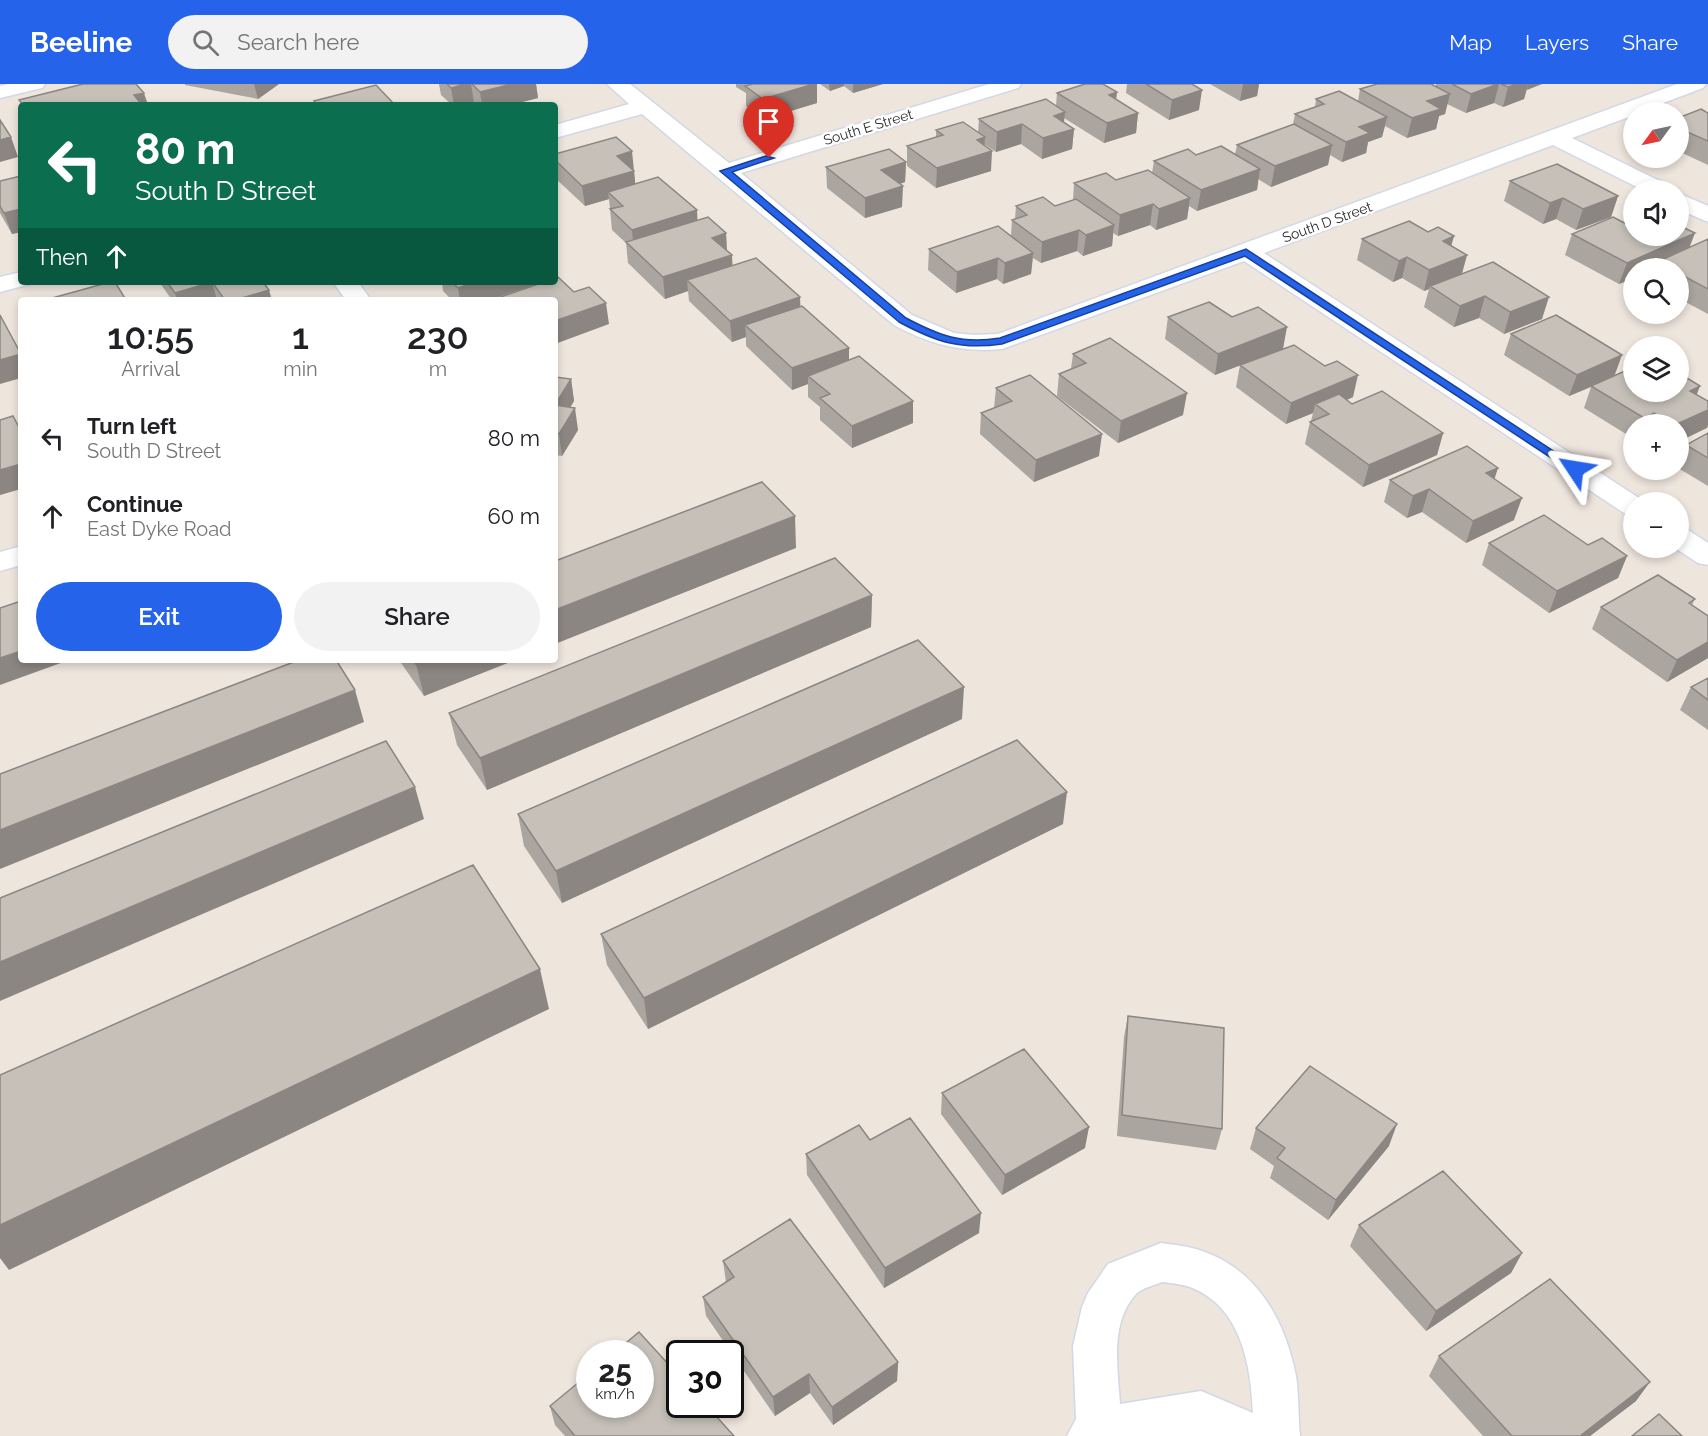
<!DOCTYPE html>
<html lang="en">
<head>
<meta charset="utf-8">
<style>
	:root { --surface:#fff; --page:#f2f2f2; --text:#202124; --muted:#757577; --accent:#2563eb }
	body { margin:0; font-family:Raleway,sans-serif; background:var(--page); color:var(--text); height:100vh; display:flex; flex-direction:column; font-size:22px; white-space:nowrap }
	* { box-sizing:border-box; margin:0 }
	p { font-size:20px; color:var(--muted) }
	.icon { flex:none; width:33px; height:33px; fill:none; stroke:currentColor; stroke-width:2; stroke-linecap:round; stroke-linejoin:round }
	.map { position:relative; flex:1; overflow:hidden }
	.sheet { position:absolute; left:18px; top:213px; width:540px; height:366px; display:flex; flex-direction:column; background:var(--surface); border-radius:6px; box-shadow:0 3px 9px #0003 }
	.sheet>* { flex:none }
	.hud { position:absolute; left:18px; top:18px; width:540px; height:183px; border-radius:6px; box-shadow:0 3px 9px #0003; background:#0b6e4f; color:#fff; overflow:hidden }
	.needle { width:39px; rotate:237deg }
	.fabs { position:absolute; left:1623px; top:18px; display:grid; gap:12px }
	.fabs a { display:grid; place-items:center; width:66px; height:66px; border-radius:50%; background:var(--surface); box-shadow:0 3px 9px #0003; font-size:30px }
	.speed { position:absolute; left:576px; top:1256px; display:flex; gap:12px; font-size:30px; font-weight:700; text-align:center }
	.speed>* { display:grid; place-content:center; width:78px; height:78px; border-radius:50%; background:var(--surface); box-shadow:0 3px 9px #0003; line-height:1 }
	.speed small { font-size:15px; font-weight:400 }
	.speed .limit { border:3px solid #111; border-radius:9px; background:#fff; color:#111 }
	.pin { position:absolute; display:grid; place-items:center; width:51px; height:51px; color:#fff; margin:-62px -26px; border-radius:50% 50% 50% 0; rotate:-45deg; box-shadow:0 0 6px #0007 }
	.pin .icon { rotate:45deg }
	.me { position:absolute; width:66px; margin:-33px; rotate:303deg; stroke-linejoin:round; filter:drop-shadow(0 0 4px #0008) }
	.turn { display:flex; align-items:center; gap:21px; height:126px; padding:0 18px; font-size:27px }
	.turn .icon { width:78px; height:78px; stroke-width:2.5 }
	.turn b { display:block; font-size:42px; line-height:51px }
	.then { display:flex; align-items:center; height:57px; padding:0 18px; background:#0003; gap:12px; font-size:22px }
	.eta { display:flex; justify-content:space-evenly; align-items:center; height:102px; text-align:center }
	.eta b { font-size:36px; font-weight:600; line-height:42px }
	.cta { display:flex; gap:12px; margin-top:auto; padding:12px 18px }
	.cta a { flex:1; height:69px; border-radius:36px; background:var(--accent); color:#fff; font-size:24px; font-weight:600; line-height:69px; text-align:center }
	.cta a+a { background:var(--page); color:var(--text) }
	ul { padding:0; list-style:none }
	li { display:flex; align-items:center; gap:18px; height:78px; padding:0 18px }
	li div { flex:1 }
	li b { display:block; font-size:22px }
	li em { font-style:normal }
	header { display:flex; align-items:center; gap:36px; box-sizing:border-box; height:84px; padding:0 30px; background:var(--accent); color:#fff }
	header strong { font-size:28px }
	nav { display:flex; gap:33px; margin-inline-start:auto; font-size:21px }
	.search { width:420px; height:54px; background:var(--page); display:flex; align-items:center; gap:15px; box-sizing:border-box; padding:0 21px; border-radius:33px; color:var(--muted); font-size:22px }
	.map>svg:first-child { display:block }
	.lines { fill:none; stroke-linecap:round; stroke-linejoin:round }
	.minor-casing { stroke:#d2d8e5; stroke-width:3 }
	.minor { fill:#fff; fill-rule:evenodd }
	.wall { fill:#aaa59f }
	.shaded-wall { fill:#8b8682 }
	.building { fill:#c6c0b9; stroke:#8b8682; stroke-width:1.5 }
	.route { fill:#2563eb; stroke:#184099; stroke-width:1.5 }
	.labels { text-anchor:middle; dominant-baseline:central; stroke-width:5; stroke-linejoin:round; paint-order:stroke }
	.far-street-label { font-size:14px; fill:#2c2c2c; stroke:#fff }
</style>
</head>
<body>
<header>
<strong>Beeline</strong>
<div class="search"><svg class="icon" aria-label="search" viewBox="0 0 24 24"><circle cx="10" cy="10" r="6"/><path d="M15 15l6 6"/></svg>Search here</div>
<nav><a>Map</a><a>Layers</a><a>Share</a></nav>
</header>
<div class="map">
<svg width="1708" height="1352" viewBox="0 0 1708 1352">
	<rect width="100%" height="100%" fill="#eee5dd"/>
	<g class="lines">
		<defs>
			<path id="minor" d="M8,0H45L42,4L0,14V2Z
				M607,0H630L729,79L989,0H1021L1018,4L741,89L912,231L954,249L974,251L998,250L1677,0H1706L1703,4L1639,28H1634V31L1572,54L1668,101L1671,106H1643L1553,61L1264,169L1645,418H1634V432L1624,429L1244,177L1002,265C962,269 929,260 894,241L642,30L555,54V41L629,20Z
				M1678,109L1708,122V138L1678,125Z
				M21,188V198H31L30,200L0,208V193Z
				M333,198H358L371,216H346Z
				M1678,443L1688,446L1708,459V481L1698,479L1675,464H1678Z
				M21,462V481L0,487V468Z
				M1161,1159C1174,1161 1189,1162 1202,1167C1258,1186 1285,1237 1296,1292C1299,1311 1298,1333 1300,1352H1067L1076,1335L1073,1262L1082,1223L1088,1209L1108,1180ZM1162,1198C1171,1199 1181,1200 1190,1203C1241,1222 1251,1281 1253,1329L1201,1307L1120,1320C1118,1285 1109,1238 1137,1209C1143,1204 1155,1201 1162,1198Z"/>
		</defs>
		<use href="#minor" class="minor-casing"/>
		<use href="#minor" class="minor"/>
	</g>
	<path class="wall" d="M185,0H279L258,15L185,1Z
		M439,0H536L538,14L510,21H476L474,19L465,21H452L441,11Z
		M736,0H817V19L764,35L746,22V9L736,3Z
		M820,0H883L853,9L844,2L830,7Z
		M1127,0H1192L1199,26L1169,36L1126,9Z
		M1210,0H1259L1257,12L1240,17Z
		M1436,0H1542L1527,5L1524,15L1503,23L1494,19L1466,29L1447,20L1445,30L1439,32L1436,45L1407,54L1385,42L1382,53L1368,58L1366,69L1342,78L1330,71L1328,81L1271,103L1258,95L1257,106L1197,127L1189,122L1187,135L1156,146L1150,141L1118,152L1113,149L1112,162L1083,172L1077,167L1041,179L1033,174L1031,190L1003,200L997,195L956,209L928,186L929,165L1011,152L1012,136L1015,135L1016,122H1055L1073,116L1074,99L1116,96L1152,89L1154,77L1196,71L1235,70L1237,61L1293,40L1295,30L1315,23L1316,15L1358,17L1360,5L1436,2Z
		M1057,9L1116,16L1138,29L1136,49L1104,59L1064,34V38L1074,45L1072,65L1042,75L1021,60L996,68L984,60L991,87L936,104L907,82V62L936,53V46L978,49L979,35L1056,22Z
		M1708,29V81L1678,67V34Z
		M555,70L634,87L635,100L697,137L726,149L727,167L732,182L800,213V223L849,264V276L913,339L852,364L820,336V323L808,313V300L792,306L746,262V253L732,258L689,217L688,207L665,215L628,179L626,159L612,146L609,115L585,122L555,94Z
		M906,78L905,98L900,100L902,123L865,134L827,104L826,83Z
		M21,92V148L12,150L0,129V97Z
		M1510,97L1618,112L1611,133L1576,146L1556,135L1543,140L1504,117Z
		M1634,144L1689,164L1708,155V230L1678,214V184H1634V194L1619,200L1565,171L1572,150Z
		M1428,148L1454,152L1451,162L1467,171L1462,190L1542,235L1504,250L1479,234L1454,243L1424,223L1429,205L1424,207L1402,194L1393,198L1357,176L1362,155Z
		M161,198H263L272,216H172L162,202Z
		M442,198H540V199L489,216H452L443,207Z
		M1168,233H1232L1283,265L1353,313L1347,316L1352,320L1443,349L1437,371L1363,403L1305,360L1310,338L1311,337L1313,329L1286,340L1236,303L1240,281L1215,291L1165,255Z
		M1511,250L1615,292L1697,311L1708,317V341L1707,344L1678,340H1634V355L1584,324L1591,303L1569,312L1504,271Z
		M1073,270L1183,331L1118,359L1057,312L1059,290L1071,285Z
		M555,293L571,295L574,317L570,324L578,346L562,372L555,371Z
		M996,304L1099,372L1034,398L980,350L981,329L994,324Z
		M1708,349V402L1678,384V378L1686,361Z
		M1495,395L1514,436L1466,459L1422,428L1407,434L1384,418L1390,396Z
		M1489,459L1588,461L1627,472L1618,494L1549,529L1482,481Z
		M872,511L871,543L487,706L457,661L449,629Z
		M1695,515L1692,521L1708,532V574L1667,598L1592,545L1601,523Z
		M399,576H515L424,612Z
		M1708,594V646L1680,626L1691,603Z
		M962,635L562,819L524,762L518,730Z
		M1063,740L648,945L607,881L601,850Z
		M1128,932L1222,1045L1216,1066L1117,1052L1124,953Z
		M942,1009L1085,1064L1002,1111L941,1030Z
		M1256,1044L1389,1062L1328,1136L1270,1094L1274,1082L1250,1065Z
		M870,1056L979,1149L884,1204L807,1091L806,1070Z
		M1359,1141L1522,1169L1511,1189L1426,1247L1350,1162Z
		M723,1177L898,1278L897,1297L833,1341L810,1309L775,1332L706,1232L703,1213L726,1198Z
		M1439,1272L1636,1317L1590,1352H1483L1429,1292Z
		M550,1322L734,1352H565L555,1341Z"/>
	<path class="shaded-wall" d="M254,0H279L258,15Z
		M466,0H471L474,19L465,21H454L451,4Z
		M512,0H536L538,14L510,21H482L480,8Z
		M802,0H817V19L764,35L763,15Z
		M829,0H844V2L830,7Z
		M853,0H883L853,9Z
		M1243,0H1259L1257,12L1240,17Z
		M1498,0H1499L1494,19L1466,29L1471,10Z
		M1518,0H1528L1524,15L1503,23L1508,3Z
		M1528,0H1542L1527,6Z
		M1202,6L1199,26L1169,36L1172,16Z
		M1117,8L1115,28L1109,11Z
		M144,9L148,21H137L134,11Z
		M1450,10L1445,30L1439,32L1436,45L1407,54L1412,34L1427,17Z
		M1065,28L1063,48L1054,32Z
		M1138,29L1136,49L1104,59L1107,39Z
		M1387,33L1382,53L1368,58L1366,69L1342,78L1346,58L1359,43Z
		M1022,40L1021,60L996,68L997,48Z
		M1074,45L1072,65L1042,75L1043,54Z
		M11,53L18,73L0,78V56Z
		M985,53L984,69L992,67L991,87L936,104L937,84L977,56Z
		M1332,61L1328,81L1271,103L1275,82Z
		M632,67L636,107L608,108L609,115L585,122L582,102L617,72Z
		M906,78L905,98L881,106V86Z
		M1260,85L1257,106L1197,127L1201,106Z
		M903,102L902,123L865,134V114Z
		M1618,112L1611,133L1576,146L1583,125Z
		M1190,114L1187,135L1156,146L1159,125Z
		M1563,114L1556,135L1543,140L1550,119Z
		M1153,120L1150,141L1118,152L1120,131Z
		M21,125V148L12,150L4,129Z
		M697,126L698,147L634,167L632,146Z
		M1114,141L1112,162L1083,172L1086,151Z
		M1079,146L1077,167L1041,179L1042,158Z
		M726,149L727,170L712,154Z
		M1695,149L1687,170L1657,178L1654,184H1634V194L1619,200L1627,179Z
		M1454,152L1448,173L1443,157Z
		M1033,169L1031,190L1003,200L1005,179Z
		M732,171L733,192L687,196L688,207L665,215L663,193Z
		M1467,171L1461,192L1430,202L1429,205L1424,207L1429,186Z
		M1407,173L1402,194L1393,198L1399,177Z
		M998,174L997,195L956,209L957,188Z
		M212,198L217,216H177L175,209Z
		M475,198H540V199L489,216H460L458,204Z
		M269,206L272,216H235Z
		M1485,212L1479,234L1454,243L1460,222Z
		M800,213L801,234L745,241L746,253L732,258L730,237Z
		M1549,213L1542,235L1504,250L1510,228Z
		M606,219L609,240L555,260V237Z
		M1287,243L1283,265L1215,291L1218,270Z
		M849,264V285L808,292V300L792,306V284Z
		M21,270V294L0,300V276Z
		M1622,271L1614,293L1569,312L1577,291Z
		M1358,291L1353,313L1323,326L1315,320L1313,329L1286,340L1291,319Z
		M571,295L574,317L558,343L555,321Z
		M1700,302L1692,323L1690,307Z
		M1187,309L1183,331L1118,359L1121,337Z
		M913,317V339L852,364V342Z
		M575,324L578,346L562,372L559,350Z
		M1708,326V341L1707,344L1678,358V340H1677Z
		M1654,329L1649,340H1641L1644,334Z
		M1443,349L1437,371L1363,403L1369,381Z
		M1102,350L1099,372L1034,398L1036,376Z
		M21,380V405L0,411V386Z
		M1498,384L1491,406L1486,389Z
		M1429,405L1422,428L1407,434L1413,412Z
		M1522,414L1514,436L1466,459L1473,437Z
		M795,432L796,464L555,560V526Z
		M1627,472L1618,494L1549,529L1557,507Z
		M872,511L871,543L487,706L480,674Z
		M1708,558V574L1667,598L1677,576Z
		M21,567V576H69L0,601V574Z
		M426,576H515L424,612L416,580Z
		M964,603L962,635L562,819L556,787Z
		M355,606L364,638L0,785V746Z
		M415,703L424,735L0,917V878Z
		M1067,708L1063,740L648,945L644,914Z
		M540,885L549,925L9,1186L0,1174V1141Z
		M1397,1040L1389,1062L1328,1136L1336,1116Z
		M1089,1043L1085,1064L1002,1111L1005,1091Z
		M981,1129L979,1149L884,1204L885,1184Z
		M1522,1169L1511,1189L1426,1247L1436,1227Z
		M898,1278L897,1297L833,1341L832,1323Z
		M809,1290L810,1309L775,1332L773,1313Z
		M1650,1298L1636,1317L1590,1352H1580Z"/>
	<path class="building" d="M83,0H136L144,9L134,11L142,21H23L19,16Z
		M447,0H466L451,4Z
		M472,0H512L480,8Z
		M753,0H814L763,15L745,2Z
		M1085,0H1103L1117,8L1109,11L1138,29L1107,39L1057,9Z
		M1146,0H1192L1202,6L1172,16Z
		M1377,0H1431L1450,10L1427,17L1441,25L1412,34L1360,5Z
		M1452,0H1498L1471,10Z
		M1501,0H1518L1508,3Z
		M376,1L395,21H318L314,17Z
		M1339,7L1387,33L1359,43L1370,49L1346,58L1295,30L1324,20L1316,15Z
		M1046,15L1065,28L1054,32L1074,45L1043,54L1022,40L997,48L979,35Z
		M1701,25L1708,29V57L1678,44V34Z
		M0,36L11,53L0,56Z
		M963,38L985,53L977,56L992,67L937,84L907,62L943,51L936,46Z
		M1294,40L1332,61L1275,82L1237,61Z
		M616,53L632,67L617,72L634,87L582,102L555,76V70Z
		M1221,62L1260,85L1201,106L1154,77L1188,65L1196,71Z
		M889,65L906,78L881,86L903,102L865,114L826,83Z
		M1557,80L1618,112L1583,125L1563,114L1550,119L1510,97Z
		M1148,86L1190,114L1159,125L1153,120L1120,131L1074,99L1106,89L1116,96Z
		M21,92V125L4,129L0,122V97Z
		M658,93L697,126L632,146L610,125L623,122L608,108Z
		M1043,113L1055,122L1076,115L1114,141L1086,151L1079,146L1042,158L1012,136L1027,131L1016,122Z
		M708,133L726,149L712,154L732,171L663,193L626,158Z
		M1613,133L1634,144V152H1678V141L1695,149L1627,179L1572,150Z
		M1409,137L1428,148L1438,143L1454,152L1443,157L1467,171L1429,186L1407,173L1399,177L1362,155Z
		M998,142L1033,169L1005,179L998,174L957,188L929,165Z
		M1708,155V205L1678,189V184H1670L1657,178Z
		M756,174L800,213L730,237L687,196Z
		M1493,178L1549,213L1510,228L1485,212L1460,222L1430,202Z
		M558,193L574,208L589,203L606,219L555,237V216H492L544,198H555V194Z
		M110,198H115L126,216H45Z
		M167,198H263L269,206L235,216H225L212,198L175,209Z
		M452,198H475L458,204Z
		M1209,218L1232,233L1258,223L1287,243L1218,270L1168,233Z
		M802,222L849,264L792,284L745,241Z
		M0,231L21,270L0,276Z
		M1556,231L1622,271L1577,291L1511,250Z
		M1110,254L1187,309L1121,337L1059,290L1086,279L1073,270Z
		M1294,261L1325,282L1337,277L1358,291L1291,319L1240,281Z
		M859,272L913,317L852,342L820,314L830,310L808,292Z
		M1634,283V308H1678L1679,289L1700,302L1690,307L1708,317V326L1677,340H1671L1654,329L1644,334L1591,302Z
		M1030,291L1102,350L1036,376L981,329L1012,317L996,304Z
		M555,293L571,295L555,321Z
		M1382,307L1443,349L1369,381L1310,338L1329,330L1315,320L1339,310L1352,320Z
		M555,321L575,324L559,350L555,349Z
		M13,332L19,343L21,342V380L0,386V336Z
		M1708,349V374L1686,361Z
		M1467,362L1498,384L1486,389L1522,414L1473,437L1429,405L1413,412L1390,396Z
		M762,398L795,432L555,526V477Z
		M1544,431L1588,461L1602,454L1627,472L1557,507L1489,459Z
		M835,474L872,511L480,674L449,629Z
		M1658,491L1695,515L1689,519L1708,532V558L1677,576L1601,523Z
		M21,517V567L0,574V524Z
		M918,556L964,603L556,787L518,730Z
		M299,576H336L355,606L0,746V690Z
		M413,576H426L416,580Z
		M1708,594V616L1691,603Z
		M1017,656L1067,708L644,914L601,850Z
		M386,657L415,703L0,878V814Z
		M473,781L540,885L0,1141V991Z
		M1128,932L1224,944L1222,1045L1122,1031Z
		M1024,965L1089,1043L1005,1091L942,1009Z
		M1310,982L1397,1040L1336,1116L1277,1074L1285,1064L1256,1044Z
		M910,1034L981,1129L885,1184L806,1070L859,1041L870,1056Z
		M1443,1087L1522,1169L1436,1227L1359,1141Z
		M790,1135L898,1278L832,1323L809,1290L773,1313L703,1213L734,1193L723,1177Z
		M1550,1195L1650,1298L1580,1352H1512L1439,1272Z
		M639,1248L680,1293V1320H705L734,1352H575L550,1322L590,1289V1320H640V1269H614Z
		M1659,1330L1682,1352H1632Z"/>
	<path class="route" d="M766,72L774,74L732,88L906,234C940,252 961,260 1000,254L1246,165L1581,385L1579,387H1571L1245,172L1002,260C960,266 936,258 899,238L720,87Z"/>
	<g class="labels">
		<g class="far-street-label">
			<text transform="translate(868 43) rotate(-17)">South E Street</text>
			<text transform="translate(1327 138) rotate(-20)">South D Street</text>
		</g>
	</g>
</svg>
<div class="fabs">
<a><svg class="needle" viewBox="-14 -14 28 28"><path d="M0-13l5 13h-10z" fill="#e53935"/><path d="M0 13l5-13h-10z" fill="#757577"/></svg></a>
<a><svg class="icon" aria-label="sound" viewBox="0 0 24 24"><path d="M4 9h4l5-4v14l-5-4H4zM17 9q2 3 0 6"/></svg></a>
<a><svg class="icon" aria-label="search" viewBox="0 0 24 24"><circle cx="10" cy="10" r="6"/><path d="M15 15l6 6"/></svg></a>
<a><svg class="icon" aria-label="layers" viewBox="0 0 24 24"><path d="M12 4l9 5-9 5-9-5zM3 14l9 5 9-5"/></svg></a>
<a>+</a>
<a>−</a>
</div>
<div class="speed"><div>25<small>km/h</small></div><div class="limit">30</div></div>
<div class="pin" style="left:769px;top:74px;background:#d93025"><svg class="icon" aria-label="arrive" viewBox="0 0 24 24"><path d="M6 21V4h12l-3 4 3 4H6"/></svg></div>
<svg class="me" style="left:1575px;top:385px" viewBox="-20 -20 40 40"><path d="M0-17L14 15 0 8-14 15z" fill="#2563eb" stroke="#fff" stroke-width="4"/></svg>
<div class="hud">
<div class="turn"><svg class="icon" aria-label="left" viewBox="0 0 24 24"><path d="M17 20v-9H6M10 6l-5 5 5 5"/></svg><div><b>80 m</b>South D Street</div></div>
<div class="then">Then<svg class="icon" aria-label="ahead" viewBox="0 0 24 24"><path d="M12 20V5M6 11l6-6 6 6"/></svg></div>
</div>
<section class="sheet">
<div class="eta">
<div><b>10:55</b><p>Arrival</p></div>
<div><b>1</b><p>min</p></div>
<div><b>230</b><p>m</p></div>
</div>
<ul>
<li><svg class="icon" aria-label="left" viewBox="0 0 24 24"><path d="M17 20v-9H6M10 6l-5 5 5 5"/></svg><div><b>Turn left</b><p>South D Street</p></div><em>80 m</em></li>
<li><svg class="icon" aria-label="ahead" viewBox="0 0 24 24"><path d="M12 20V5M6 11l6-6 6 6"/></svg><div><b>Continue</b><p>East Dyke Road</p></div><em>60 m</em></li>
</ul>
<div class="cta"><a>Exit</a><a>Share</a></div>
</section>
</div>
</body>
</html>
